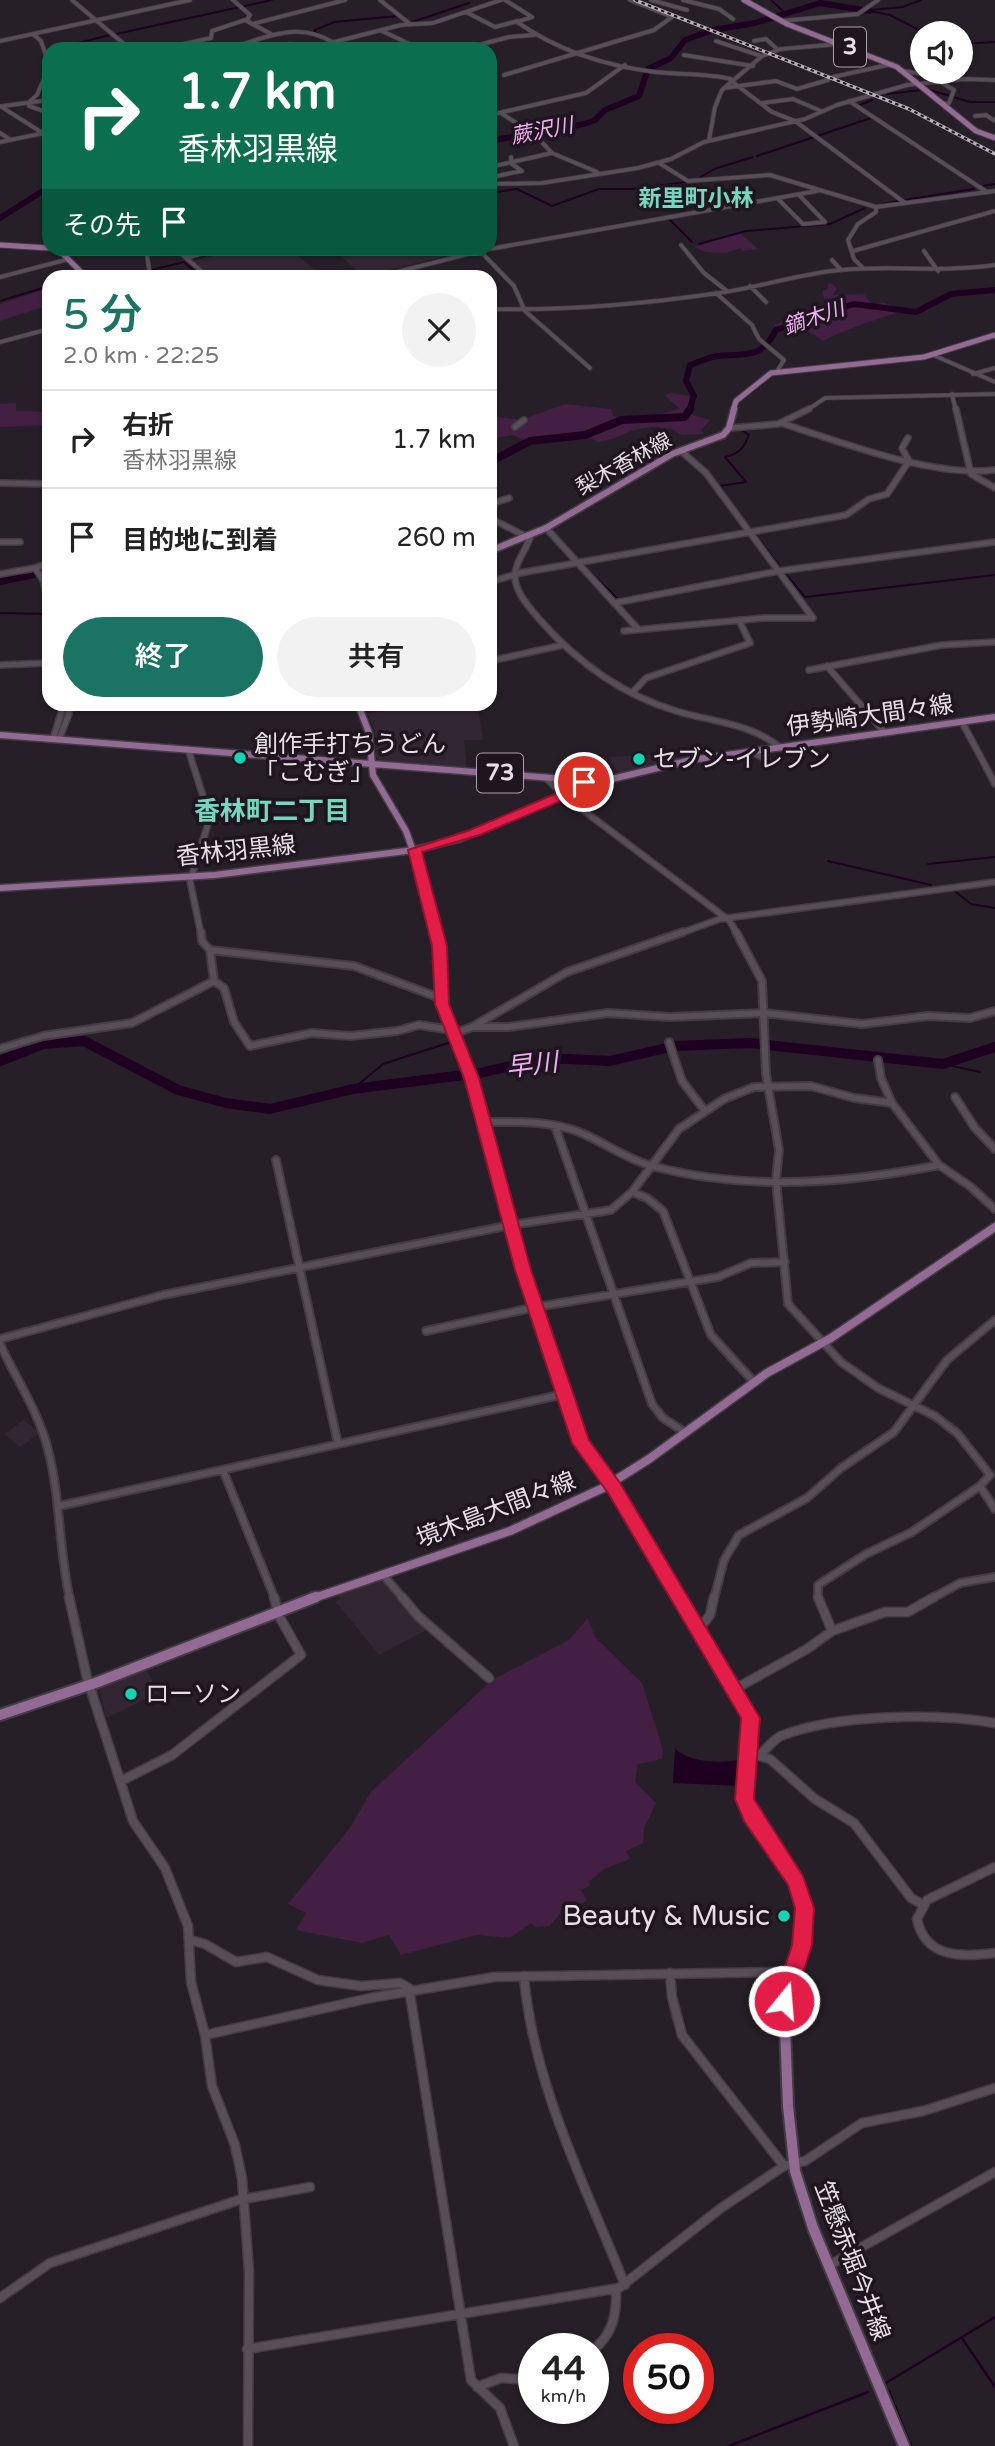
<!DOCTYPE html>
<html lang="ja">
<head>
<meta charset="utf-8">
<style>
	:root { --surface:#fff; --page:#f2f2f2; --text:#222; --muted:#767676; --line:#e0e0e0; --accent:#1b7364 }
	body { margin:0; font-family:"Varela Round","Noto Sans JP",sans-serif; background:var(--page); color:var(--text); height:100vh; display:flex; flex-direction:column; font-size:26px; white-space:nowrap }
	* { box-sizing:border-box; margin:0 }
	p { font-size:23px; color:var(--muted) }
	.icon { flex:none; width:38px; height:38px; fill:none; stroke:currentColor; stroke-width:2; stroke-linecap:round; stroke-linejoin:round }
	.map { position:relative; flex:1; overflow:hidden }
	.side { position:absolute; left:42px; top:270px; width:455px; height:441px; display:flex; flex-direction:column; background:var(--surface); border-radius:21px; box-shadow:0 2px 5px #0004 }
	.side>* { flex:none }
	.hud { position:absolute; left:42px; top:42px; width:455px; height:214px; border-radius:21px; box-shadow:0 2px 5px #0004; background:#0b6e4f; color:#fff; overflow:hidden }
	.tools { position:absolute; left:910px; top:21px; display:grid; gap:14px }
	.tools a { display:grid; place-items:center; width:63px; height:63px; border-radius:50%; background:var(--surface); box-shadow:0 2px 5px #0004; font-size:35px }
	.speed { position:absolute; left:518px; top:2333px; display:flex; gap:14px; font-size:35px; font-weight:700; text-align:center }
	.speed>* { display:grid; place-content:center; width:91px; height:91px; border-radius:50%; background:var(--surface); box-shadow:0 2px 5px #0004; line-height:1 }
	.speed small { font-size:18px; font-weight:400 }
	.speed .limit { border:10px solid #d22; background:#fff; color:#111 }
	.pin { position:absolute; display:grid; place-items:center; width:60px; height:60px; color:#fff; margin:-30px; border:4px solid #fff; border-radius:50%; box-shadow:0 2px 7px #0007 }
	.me { position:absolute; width:77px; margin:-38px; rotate:17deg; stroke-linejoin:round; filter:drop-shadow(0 0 5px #0008) }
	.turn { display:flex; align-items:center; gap:24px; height:147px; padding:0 21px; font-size:32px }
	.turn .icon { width:91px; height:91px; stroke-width:2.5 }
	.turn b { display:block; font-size:49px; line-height:60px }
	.then { display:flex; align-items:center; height:66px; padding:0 21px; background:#0003; gap:14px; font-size:26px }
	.round { display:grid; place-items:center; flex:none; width:74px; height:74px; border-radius:37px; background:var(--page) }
	.head { display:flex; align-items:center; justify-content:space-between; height:119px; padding:0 21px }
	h1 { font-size:42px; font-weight:600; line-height:52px; color:var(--accent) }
	.primary-button { display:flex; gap:14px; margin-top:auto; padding:14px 21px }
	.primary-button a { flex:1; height:80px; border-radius:42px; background:var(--accent); color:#fff; font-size:28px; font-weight:600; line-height:80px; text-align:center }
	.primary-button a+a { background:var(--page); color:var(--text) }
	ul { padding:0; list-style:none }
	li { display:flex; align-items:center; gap:21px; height:98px; padding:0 21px; border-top:2px solid var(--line) }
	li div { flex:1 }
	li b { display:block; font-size:26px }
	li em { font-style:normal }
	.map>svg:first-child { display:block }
	.built { fill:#332633 }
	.green { fill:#421f43 }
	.water { fill:#1e0021 }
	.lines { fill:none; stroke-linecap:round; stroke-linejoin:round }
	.stream-far1 { stroke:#1e0021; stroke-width:2 }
	.stream { stroke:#1e0021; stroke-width:2.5 }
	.river-far2 { stroke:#1e0021; stroke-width:6 }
	.river-far1 { stroke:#1e0021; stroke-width:8 }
	.river { stroke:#1e0021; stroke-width:10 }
	.minor-far3-casing { stroke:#433c43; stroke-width:5 }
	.minor-far2-casing { stroke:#433c43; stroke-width:8 }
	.minor-far1-casing { stroke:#433c43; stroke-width:10 }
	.minor-casing { stroke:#433c43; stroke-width:11 }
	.major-far3-casing { stroke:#433c43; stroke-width:7 }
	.major-far2-casing { stroke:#433c43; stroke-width:9 }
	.major-far1-casing { stroke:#433c43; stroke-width:11 }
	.major-casing { stroke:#433c43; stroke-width:14 }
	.minor-far3 { stroke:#584e58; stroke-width:3.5 }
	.minor-far2 { stroke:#584e58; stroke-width:5 }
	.minor-far1 { stroke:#584e58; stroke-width:6 }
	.minor { stroke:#584e58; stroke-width:8 }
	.major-far3 { stroke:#926a93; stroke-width:5 }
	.major-far2 { stroke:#926a93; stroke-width:6 }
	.major-far1 { stroke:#926a93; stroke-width:8 }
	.major { stroke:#926a93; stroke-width:10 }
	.rail-casing { stroke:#b7b0b7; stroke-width:3.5 }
	.rail { stroke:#1e151e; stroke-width:2; stroke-dasharray:3.5; stroke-linecap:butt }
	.route { fill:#e11d48; stroke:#92132f; stroke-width:2 }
	.poi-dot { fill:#13d5b4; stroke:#1e151e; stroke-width:2.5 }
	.labels { text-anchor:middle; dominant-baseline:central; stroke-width:7; stroke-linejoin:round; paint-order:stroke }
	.far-water-label { font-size:21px; font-style:italic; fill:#f0aff2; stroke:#1e151e }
	.far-street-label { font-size:21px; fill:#e6e0e6; stroke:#1e151e }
	.shield { fill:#1e151e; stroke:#aaa3aa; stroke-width:2 }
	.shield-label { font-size:23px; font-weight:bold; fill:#e6e0e6 }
	.far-quarter-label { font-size:23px; font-weight:bold; fill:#75d7bf; stroke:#1e151e }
	.street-label { font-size:24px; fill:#e6e0e6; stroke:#1e151e }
	.poi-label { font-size:24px; fill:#e6e0e6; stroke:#1e151e; text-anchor:start }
	.neighbourhood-label { font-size:26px; font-weight:bold; fill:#75d7bf; stroke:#1e151e }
	.water-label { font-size:26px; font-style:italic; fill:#f0aff2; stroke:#1e151e }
	.near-poi-label { font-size:28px; fill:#e6e0e6; stroke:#1e151e; text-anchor:end }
</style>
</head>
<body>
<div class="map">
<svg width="995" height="2446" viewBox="0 0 995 2446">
	<rect width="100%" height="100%" fill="#271f27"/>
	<path class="built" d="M242,249H290L322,276H211L193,261Z
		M365,249H384L393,256L386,249H473L364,276L339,255Z
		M443,704H477L483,740H464L467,769L381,761L376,757L375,730L367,713L443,706Z
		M648,755L677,756L680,761L619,775L609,757Z
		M24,1420L40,1433L20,1447L4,1434Z
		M379,1579L384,1580L428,1629L379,1655L336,1602L340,1599L336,1594Z
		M146,1668L158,1693L106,1718L99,1686Z"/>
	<path class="green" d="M740,233L758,249L743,251L740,248L726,253L706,252L694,247Z
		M832,283L837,289L833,295L864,294L871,304L885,303L904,311C879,318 849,328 823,341L797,324L783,330L773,325L795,318L796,313L839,302L837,298L824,299L823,291L828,289V284Z
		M49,288V305L0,321V304Z
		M671,393L690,396L686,413L710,420L701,430L704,434L682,435L670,428L661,431L659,427C630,426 622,439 598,442L590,437L530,443L513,435L490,439V416L521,420L565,404L611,409L613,416C634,423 659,414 680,409L664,395Z
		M16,403V411L49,412V425L0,427V404Z
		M588,1618L595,1637L642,1683L663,1750L662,1759L638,1764L635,1782L656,1803L644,1828L643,1843L626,1851L630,1859L604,1869L589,1882L590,1886L581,1890L587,1901L563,1910L550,1926L535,1927L531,1923L510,1938L477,1935L401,1955L389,1935L362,1943L296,1930L306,1913L288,1904L349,1829L371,1792L492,1680L569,1640Z"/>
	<path class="water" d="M675,1748C687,1763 726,1764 743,1759L739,1786L673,1783Z"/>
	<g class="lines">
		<path class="stream-far1" d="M771,0L786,14
			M870,10L903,7L921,0
			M869,11L890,15L925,33
			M412,22L469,3
			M315,30L334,22L398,16
			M314,31L323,36
			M116,34L272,0
			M961,44L995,42
			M249,47L252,49
			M46,51L110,35
			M930,90L970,102H995
			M887,94L921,90
			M878,96L883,94
			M35,101L49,74
			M860,105L872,100
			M757,156L874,117
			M699,178L714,169L753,157
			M983,186L995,184
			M490,193L517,189L552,206L599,189H632L694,181
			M904,200L974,189
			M883,204L899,201
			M668,218L692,242
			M699,244L746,231L830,224L865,208
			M194,258L233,248
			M126,276L184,262L200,276
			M0,301L49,286
			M731,502L720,486L746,482L725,457C739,454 744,448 749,435L740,429
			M734,506L752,530
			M756,535L781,568
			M583,565L618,599L696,584
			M785,573L805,597L995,575
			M0,613L49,614
			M828,861L931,885
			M928,864L995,857
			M952,889L971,904L995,908
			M565,977L582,970
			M461,1035L468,1032
			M943,1064L980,1072
			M353,1089L383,1064L451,1042"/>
		<path class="stream" d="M962,2338L995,2387
			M886,2383L995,2317
			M889,2391L911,2446
			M729,2446L868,2392"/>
		<path class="river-far2" d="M490,141L584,124L595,120L605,110L639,96L648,69L671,58L685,40L713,30L755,23L820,3L869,11
			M0,218L49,187
			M689,411L694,396L686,381L690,365C699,362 708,357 718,356C747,353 760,360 776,330L854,304L916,312L951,294L995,290"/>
		<path class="river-far1" d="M490,462L530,441L585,435L622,420L685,417L690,409
			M0,581L49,571"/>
		<path class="river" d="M0,1061L43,1044L84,1041L178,1090L226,1103L270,1109L353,1089L480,1073L545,1058L610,1061L675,1046L749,1043L943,1064L995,1047"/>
		<defs>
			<path id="minor-far3" d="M72,0L130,49
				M233,0L250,15L247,20
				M380,0L410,24
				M505,0L532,17L517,22C557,50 606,66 655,72C680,75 706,73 731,79
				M651,0L687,10
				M683,0L719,9L733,19
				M466,12L495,27L518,21
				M781,21L858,14L878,0
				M252,24L345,0
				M382,31L420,49
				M33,34L41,41L49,64
				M0,41L190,0
				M716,41L761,56
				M754,41L766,39L778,50
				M161,49L211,38L212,31L245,20L271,34
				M227,49C264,39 296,20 332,42
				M268,49L290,44L301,49
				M307,49L401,25L433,23L501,0
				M397,49L412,45
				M463,49L509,37L534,35
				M684,55L753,66
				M904,71L929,75L954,90L949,103L944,104
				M504,75L654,30L672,17L630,0
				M833,77L892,64
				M730,80L772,112L795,121L905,203
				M724,88L776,81L797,89L828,80
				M849,101L987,192
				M28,103L37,95L49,67
				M762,103L793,99L821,111
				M0,106L49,137
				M3,106L49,100
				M29,106L49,113
				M501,113L536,136L552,153L597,172
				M490,115L586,93L625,65
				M975,116L986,115L995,121
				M0,133L11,140
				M709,140L715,107L722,90L762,56L781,49L839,44
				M0,142L49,132
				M659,163L688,181L770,175L876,207L995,191
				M490,167L552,153
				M497,176L522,171L512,164L511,157
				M490,184L542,183L638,168L671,159L704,142L805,119L837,105L907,85L965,79L995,80
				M777,198L803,224L825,222L799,195
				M681,245L704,273L727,291
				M146,248L150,276
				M174,248L186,258
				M479,250L514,286L525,311L590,368
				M853,251L995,211
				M924,251L938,271
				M832,260L841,270
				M863,268L854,259L848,240L858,224L876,212V207
				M207,276L186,258L223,248
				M381,276L484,250L817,191
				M0,277L69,259
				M750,286L766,302
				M716,293L752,325L759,339L784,360L777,371
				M490,309C567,311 643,304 719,293C760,287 799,274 840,270C892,265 943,273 995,265
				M0,342L49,329
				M933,355L995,382
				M973,374L995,368
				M952,394L956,411
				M806,411L825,398L995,394"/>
			<path id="minor-far2" d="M956,409L971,474L995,488
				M781,423C841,442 933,478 995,470
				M515,427L524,420
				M729,428L778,424L809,409
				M681,451L706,473L813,618
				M0,483L49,484
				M490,504L509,498
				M490,518L527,537
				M546,528L638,629
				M531,535C527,549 516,560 515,574C514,592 530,608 540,620C577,662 623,695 676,711C712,722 751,723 781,748
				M0,542H20
				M35,568L49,563
				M0,574L35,568L43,580L49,606
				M490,582L520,573L846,515L869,499L887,494L909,461L902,448L908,438
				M614,603L779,571L995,542
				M624,631L765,618H813
				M490,661L563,645
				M0,665L49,663
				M827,666L885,733
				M809,670L942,645L995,642
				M633,692L646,678L750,643L739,620
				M962,722L995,784
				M53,739L64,704
				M59,739L69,714L68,704
				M188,749L210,818L190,881L201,934
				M753,752L767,760
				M545,777L563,795L730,921L737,934
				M678,934L720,919L995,882"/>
			<path id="minor-far1" d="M201,932L202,941L210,950L214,981
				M736,932L762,981L766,1074L779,1150L776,1180L788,1304L841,1362L878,1388L935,1416L958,1434L990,1475L980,1486L995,1509
				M210,950L354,966L440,998
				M214,981L224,988L234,1022L250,1046L312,1033L350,1036L397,1031L419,1025L452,1030
				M473,1027H509L608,1013L670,1017L764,1013L862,1024L928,1016L970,1018L995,1011
				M453,1034L472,1027L567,972L683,932
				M669,1042L682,1081L705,1111
				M0,1049L43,1036L132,1023L214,981
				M878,1060L881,1078L892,1103
				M955,1097L975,1128L995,1149
				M484,1122C516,1122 548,1120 579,1132C604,1142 626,1159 652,1166C745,1191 845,1184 939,1165
				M555,1126L652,1404L663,1418L686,1433
				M276,1160L338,1444
				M632,1192L647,1198L663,1211L711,1335L754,1382
				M426,1331L536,1307L718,1277L751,1263L785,1262
				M0,1339L163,1295L511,1225L611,1210L632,1192L679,1129L724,1099L754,1087L811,1086L854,1098L892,1103L939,1165L971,1187L995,1209
				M0,1344C15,1377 38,1411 47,1446C61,1496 58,1548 70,1599
				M223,1470L275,1599
				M59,1506L564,1394
				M382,1574L404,1599
				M714,1599L724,1560L739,1535L807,1498L841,1468L894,1432L947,1360L995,1320
				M818,1599V1585L866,1554L912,1532L980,1486
				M931,1599L960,1583L995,1577"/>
			<path id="minor" d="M69,1597L87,1678L133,1821L165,1868L188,1926L191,1982L205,2035L212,2086L235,2145L242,2178L249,2271L248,2446
				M402,1597L418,1616L489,1678
				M818,1597L832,1631
				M699,1629L710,1615L714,1597
				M735,1689L807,1649L832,1631L885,1612H908L934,1597
				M749,1753L770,1759L815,1799L854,1823L911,1898L922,1904
				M761,1754C767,1748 774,1739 781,1736C836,1714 937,1713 995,1723
				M121,1781L172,1755L301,1655L279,1616L274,1597
				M995,1867L927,1900L917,1919C925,1959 963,1957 995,1953
				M190,1940L205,1944L236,1962L267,1957L318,1980L361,1986L400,1983L409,1988L471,2380L500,2408L514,2446
				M670,1973L672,1997L682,2035L784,2166
				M524,1976C533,2084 585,2185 625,2285
				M205,2035L370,1998L494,1977L781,1972L791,1975
				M828,2266L995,2172
				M0,2298L50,2263L239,2200L310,2187
				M247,2349L619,2288L721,2208L784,2166L805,2161L862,2123L923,2111L995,2088
				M593,2350C613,2334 617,2314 616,2289
				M477,2387L501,2378L534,2380"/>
			<path id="major-far3" d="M744,0L787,24L897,67L976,131L995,138
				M0,245L49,248
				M57,248L85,276
				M733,411L736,401L771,373L924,357L995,335"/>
			<path id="major-far2" d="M490,551L546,528L672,454L723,435L729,428L734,409
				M358,704L369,733L373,775L406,831L424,882L437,934
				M0,735L590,781L612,779L691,760L995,717
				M0,888L215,875L414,850L459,839L574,791L585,781"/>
			<path id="major-far1" d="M436,932L442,1005L472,1078L523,1270L581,1443L614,1488L680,1599
				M311,1599L510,1531L603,1488L649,1459L767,1373L831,1338L995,1227"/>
			<path id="major" d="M679,1597L750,1718L745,1799L751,1815L796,1882L804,1908V1938L784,2001L788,2106L795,2171L813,2228L904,2446
				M0,1715L98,1682L316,1597"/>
		</defs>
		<use href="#minor-far3" class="minor-far3-casing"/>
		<use href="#minor-far2" class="minor-far2-casing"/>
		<use href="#minor-far1" class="minor-far1-casing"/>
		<use href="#minor" class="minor-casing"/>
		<use href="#major-far3" class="major-far3-casing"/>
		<use href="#major-far2" class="major-far2-casing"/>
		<use href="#major-far1" class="major-far1-casing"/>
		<use href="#major" class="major-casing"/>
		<use href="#minor-far3" class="minor-far3"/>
		<use href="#minor-far2" class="minor-far2"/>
		<use href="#minor-far1" class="minor-far1"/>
		<use href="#minor" class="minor"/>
		<use href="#major-far3" class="major-far3"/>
		<use href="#major-far2" class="major-far2"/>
		<use href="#major-far1" class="major-far1"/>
		<use href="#major" class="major"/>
		<defs>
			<path id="rail" d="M635,0L909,109L995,154"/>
		</defs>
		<use href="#rail" class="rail-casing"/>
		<use href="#rail" class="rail"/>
	</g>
	<path class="route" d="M584,778L591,782L578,794L480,835L422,852L447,946L449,1004L479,1078L531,1270L589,1440L620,1483L760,1718L754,1799L803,1876L814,1908L812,1945L794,2001L791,2007L784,2010L777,2007L774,2001L792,1945L795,1908L788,1885L744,1821L735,1799L741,1718L608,1493L572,1443L515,1270L464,1078L435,1004L432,946L408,850L470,830L569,788Z"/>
	<g class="poi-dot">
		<circle cx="240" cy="758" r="7"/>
		<circle cx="639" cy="759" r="7"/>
		<circle cx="131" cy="1694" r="7"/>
		<circle cx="784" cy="1916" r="7"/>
	</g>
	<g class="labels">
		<g class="far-water-label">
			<text transform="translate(542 131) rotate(-11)">蕨沢川</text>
			<text transform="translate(814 318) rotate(-19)">鏑木川</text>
		</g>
		<g class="far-street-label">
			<text transform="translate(624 464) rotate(-29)">梨木香林線</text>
		</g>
		<g class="shield">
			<rect x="834" y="27.5" width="32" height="39" rx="5"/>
			<rect x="477" y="753.5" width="46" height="39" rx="5"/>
		</g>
		<g class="shield-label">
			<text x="850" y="47">3</text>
			<text x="500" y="773">73</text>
		</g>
		<g class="far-quarter-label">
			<text x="696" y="199">新里町小林</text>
		</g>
		<g class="street-label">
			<text transform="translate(870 716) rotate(-8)">伊勢崎大間々線</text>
			<text transform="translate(236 851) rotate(-6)">香林羽黒線</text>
			<text transform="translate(496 1510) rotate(-21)">境木島大間々線</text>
			<text transform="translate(852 2261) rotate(69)">笠懸赤堀今井線</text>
		</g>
		<g class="poi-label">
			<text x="254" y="744">創作手打ちうどん<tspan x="254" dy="28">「こむぎ」</tspan></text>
			<text x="653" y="759">セブン-イレブン</text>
			<text x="145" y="1694">ローソン</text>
		</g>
		<g class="neighbourhood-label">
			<text x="272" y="811">香林町二丁目</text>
		</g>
		<g class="water-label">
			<text transform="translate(532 1065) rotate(-7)">早川</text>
		</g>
		<g class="near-poi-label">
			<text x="770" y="1916">Beauty &amp; Music</text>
		</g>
	</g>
</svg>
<div class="tools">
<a><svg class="icon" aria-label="sound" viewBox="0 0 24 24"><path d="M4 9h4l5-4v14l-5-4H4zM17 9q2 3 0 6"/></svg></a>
</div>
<div class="speed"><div>44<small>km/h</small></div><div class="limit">50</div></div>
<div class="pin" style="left:584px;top:782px;background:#d93025"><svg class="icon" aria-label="arrive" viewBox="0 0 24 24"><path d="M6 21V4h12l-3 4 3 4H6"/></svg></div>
<svg class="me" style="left:784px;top:2001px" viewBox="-20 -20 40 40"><circle r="17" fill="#e11d48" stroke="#fff" stroke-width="3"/><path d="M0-11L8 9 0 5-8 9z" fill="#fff"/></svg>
<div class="hud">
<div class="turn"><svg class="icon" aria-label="right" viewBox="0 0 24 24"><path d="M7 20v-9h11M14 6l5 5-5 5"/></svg><div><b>1.7 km</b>香林羽黒線</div></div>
<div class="then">その先<svg class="icon" aria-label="arrive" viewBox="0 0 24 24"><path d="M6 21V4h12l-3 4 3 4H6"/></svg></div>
</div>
<section class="side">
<div class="head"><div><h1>5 分</h1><p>2.0 km · 22:25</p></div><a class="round"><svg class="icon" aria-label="close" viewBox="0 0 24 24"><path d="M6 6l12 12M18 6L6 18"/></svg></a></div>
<ul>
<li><svg class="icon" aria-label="right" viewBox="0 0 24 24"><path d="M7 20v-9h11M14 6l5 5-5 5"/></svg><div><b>右折</b><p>香林羽黒線</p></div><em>1.7 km</em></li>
<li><svg class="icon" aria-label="arrive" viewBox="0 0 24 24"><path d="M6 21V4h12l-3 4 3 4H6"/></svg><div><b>目的地に到着</b></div><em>260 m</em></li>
</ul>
<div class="primary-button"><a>終了</a><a>共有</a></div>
</section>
</div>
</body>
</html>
